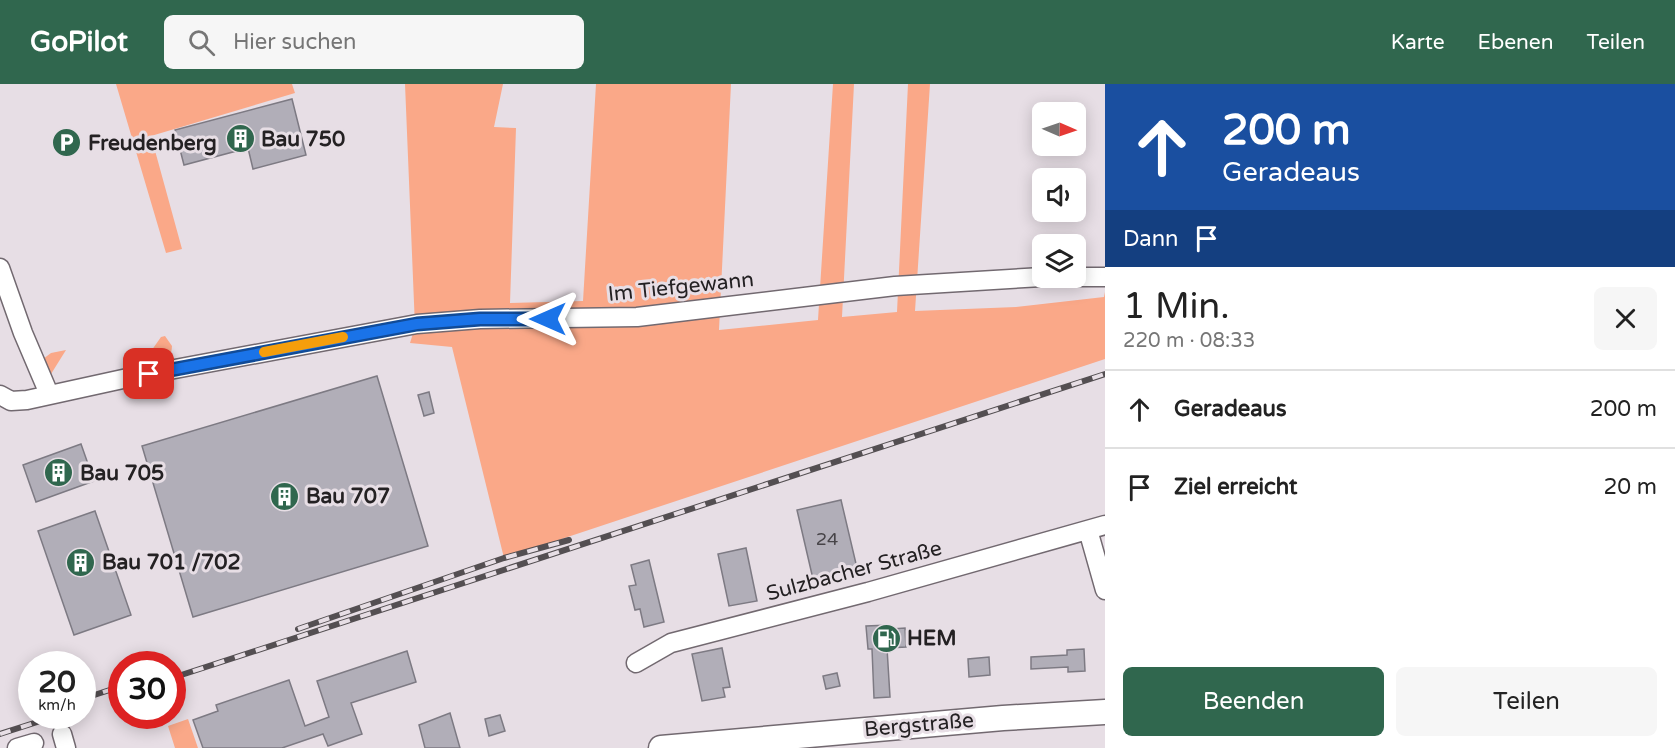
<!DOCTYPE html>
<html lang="de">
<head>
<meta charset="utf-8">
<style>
	:root { --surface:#fff; --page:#f6f6f6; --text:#222; --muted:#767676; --line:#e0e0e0; --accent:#30674e }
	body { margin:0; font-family:"Varela Round",sans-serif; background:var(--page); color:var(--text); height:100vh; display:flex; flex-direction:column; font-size:22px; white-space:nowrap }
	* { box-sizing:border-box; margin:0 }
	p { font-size:20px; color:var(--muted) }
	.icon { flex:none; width:33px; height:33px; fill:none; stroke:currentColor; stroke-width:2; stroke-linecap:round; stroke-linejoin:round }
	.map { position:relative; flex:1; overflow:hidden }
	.details { display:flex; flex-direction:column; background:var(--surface); width:570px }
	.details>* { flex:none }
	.hud { background:#1a4fa0; color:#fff; overflow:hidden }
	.needle { width:39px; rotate:92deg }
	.tools { position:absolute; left:1032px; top:18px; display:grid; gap:12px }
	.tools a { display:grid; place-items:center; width:54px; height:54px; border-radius:9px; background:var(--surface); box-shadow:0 3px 15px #0003; font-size:30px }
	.speed { position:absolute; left:18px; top:567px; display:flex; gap:12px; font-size:30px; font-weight:700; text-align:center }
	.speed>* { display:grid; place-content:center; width:78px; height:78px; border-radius:50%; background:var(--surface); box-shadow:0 3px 15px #0003; line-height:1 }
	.speed small { font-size:15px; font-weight:400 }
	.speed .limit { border:9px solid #d22; background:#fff; color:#111 }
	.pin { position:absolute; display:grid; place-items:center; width:51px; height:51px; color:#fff; margin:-26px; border-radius:12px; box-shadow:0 3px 9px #0006 }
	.me { position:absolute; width:66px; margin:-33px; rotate:270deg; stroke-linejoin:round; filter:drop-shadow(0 0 4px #0008) }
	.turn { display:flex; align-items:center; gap:21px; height:126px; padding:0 18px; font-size:27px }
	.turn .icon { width:78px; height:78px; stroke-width:2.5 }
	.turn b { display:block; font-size:42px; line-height:51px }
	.then { display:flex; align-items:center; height:57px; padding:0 18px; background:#0003; gap:12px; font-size:22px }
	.round { display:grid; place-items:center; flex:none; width:63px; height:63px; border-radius:9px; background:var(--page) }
	.overview { display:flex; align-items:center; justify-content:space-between; height:102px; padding:0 18px }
	h1 { font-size:36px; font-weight:600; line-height:45px }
	.action { display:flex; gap:12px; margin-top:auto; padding:12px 18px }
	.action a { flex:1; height:69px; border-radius:9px; background:var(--accent); color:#fff; font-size:24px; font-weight:600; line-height:69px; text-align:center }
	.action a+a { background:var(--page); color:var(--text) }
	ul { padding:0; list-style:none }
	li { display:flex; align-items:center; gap:18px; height:78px; padding:0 18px; border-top:2px solid var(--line) }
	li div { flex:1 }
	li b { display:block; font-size:22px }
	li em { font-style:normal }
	header { display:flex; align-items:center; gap:36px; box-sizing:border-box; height:84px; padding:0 30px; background:var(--accent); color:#fff }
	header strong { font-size:28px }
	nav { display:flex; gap:33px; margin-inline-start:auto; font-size:21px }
	.search { width:420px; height:54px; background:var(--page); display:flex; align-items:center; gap:15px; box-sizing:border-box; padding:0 21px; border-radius:9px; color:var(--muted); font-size:22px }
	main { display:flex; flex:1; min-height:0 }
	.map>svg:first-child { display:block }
	.green { fill:#faa888 }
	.building { fill:#b1aeb8; stroke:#7d7a83; stroke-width:1.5 }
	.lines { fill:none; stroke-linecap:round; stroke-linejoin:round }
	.minor-casing { stroke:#726970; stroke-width:21 }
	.major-casing { stroke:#726970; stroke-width:27 }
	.minor { stroke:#fff; stroke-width:18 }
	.major { stroke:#fff; stroke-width:24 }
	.rail-casing { stroke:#544f52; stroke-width:6 }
	.rail { stroke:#e7dee5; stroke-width:4; stroke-dasharray:11; stroke-linecap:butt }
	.route-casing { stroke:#114b97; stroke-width:15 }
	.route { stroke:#1a73e8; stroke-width:10 }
	.slow { stroke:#f59e0b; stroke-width:10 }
	.labels { text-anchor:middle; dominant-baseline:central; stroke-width:6; stroke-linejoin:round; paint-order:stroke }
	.number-label { font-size:18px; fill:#474448 }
	.poi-label { font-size:21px; font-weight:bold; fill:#242123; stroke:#e7dee5; text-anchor:start }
	.street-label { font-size:21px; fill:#242123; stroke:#e7dee5 }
</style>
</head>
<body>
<header>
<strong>GoPilot</strong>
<div class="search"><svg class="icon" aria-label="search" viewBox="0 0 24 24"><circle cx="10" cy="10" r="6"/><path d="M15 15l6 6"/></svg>Hier suchen</div>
<nav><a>Karte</a><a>Ebenen</a><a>Teilen</a></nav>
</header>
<main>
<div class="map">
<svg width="1105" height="664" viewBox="0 0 1105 664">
	<rect width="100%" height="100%" fill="#e7dee5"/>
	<path class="green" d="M116,0H292L295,9L151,52L182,165L166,169Z
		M405,0H503L494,43L516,44L510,219L583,217L596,0H731L719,246L818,236L833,0H854L842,233L897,228L908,0H930L915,227L1016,223L1104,213L1105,208V275L504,474L452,263L410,259L415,243Z
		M165,252L172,262C171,281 160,280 144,283L142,280L161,253Z
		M66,266L51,290L49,292L43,275L51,269Z
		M188,635L198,664H175L168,642Z"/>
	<path class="building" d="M292,15L306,71L253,85L248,64L184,81L175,46Z
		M377,292L428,462L193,533L142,362Z
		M429,308L434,329L424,332L418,311Z
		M81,360L94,397L36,418L23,381Z
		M841,416L857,484L813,495L797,426Z
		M95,427L131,531L74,551L38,447Z
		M746,464L757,517L729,522L718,470Z
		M649,476L664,538L644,543L640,525L635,526L629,502L636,501L631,481Z
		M890,541L891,545L905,544L906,563L887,564L890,613L874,614L872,565H868L866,542Z
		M722,564L730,603L723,604L725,613L702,617L692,570Z
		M1084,565L1085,587L1068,588V583L1031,585V573L1067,571V566Z
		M407,567L416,598L351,619L362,650L328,662L323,650L282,664H203L193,636L218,627L216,621L289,596L305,642L329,633L317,597Z
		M989,573L990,591L969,593L968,575Z
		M837,589L840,602L826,605L823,592Z
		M450,629L460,664H425L419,641Z
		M500,631L505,647L489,652L485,635Z"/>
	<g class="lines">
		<defs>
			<path id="minor" d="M0,184L23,249L49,310
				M1076,193H1105
				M0,311L11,317L27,316L132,293L417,240L480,235L637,233L895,202L1042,193
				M1088,446L1105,506
				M636,579L671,559L868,508L1105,441
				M62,650L66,664
				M17,664L34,659"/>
			<path id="major" d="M661,664L1003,634L1105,628"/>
		</defs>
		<use href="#minor" class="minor-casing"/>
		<use href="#major" class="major-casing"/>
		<use href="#minor" class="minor"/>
		<use href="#major" class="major"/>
		<defs>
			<path id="rail" d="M298,545L504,474L569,456
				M172,594L1105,290
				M82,615L122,602
				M0,650L56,632"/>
		</defs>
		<use href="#rail" class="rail-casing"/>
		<use href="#rail" class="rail"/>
	</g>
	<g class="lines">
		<defs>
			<path id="route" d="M149,290L417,240L480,235H548"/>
		</defs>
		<use href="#route" class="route-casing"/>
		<use href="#route" class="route"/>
		<path class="slow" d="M264,268L343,253"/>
	</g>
	<defs>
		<symbol id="building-disc" viewBox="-11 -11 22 22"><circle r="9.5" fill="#30674e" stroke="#e7dee5"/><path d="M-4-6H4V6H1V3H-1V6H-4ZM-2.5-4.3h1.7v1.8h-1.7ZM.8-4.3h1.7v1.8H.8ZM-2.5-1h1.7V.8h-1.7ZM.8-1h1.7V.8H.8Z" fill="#fff"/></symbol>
		<symbol id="parking-disc" viewBox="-11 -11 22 22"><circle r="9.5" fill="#30674e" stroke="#e7dee5"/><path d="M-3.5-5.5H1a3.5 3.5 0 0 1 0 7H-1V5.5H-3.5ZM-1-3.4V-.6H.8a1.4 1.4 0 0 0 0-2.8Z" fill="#fff"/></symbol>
		<symbol id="fuel-disc" viewBox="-11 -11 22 22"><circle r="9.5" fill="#30674e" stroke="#e7dee5"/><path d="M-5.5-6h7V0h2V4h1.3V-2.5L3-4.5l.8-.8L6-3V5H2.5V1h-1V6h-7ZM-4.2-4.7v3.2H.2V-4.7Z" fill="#fff"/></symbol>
	</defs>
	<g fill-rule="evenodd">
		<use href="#building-disc" x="224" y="38" width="33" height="33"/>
		<use href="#parking-disc" x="50" y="42" width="33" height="33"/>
		<use href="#building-disc" x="42" y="372" width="33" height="33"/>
		<use href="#building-disc" x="268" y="396" width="33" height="33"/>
		<use href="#building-disc" x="64" y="462" width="33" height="33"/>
		<use href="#fuel-disc" x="870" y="538" width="33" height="33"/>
	</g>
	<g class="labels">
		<g class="number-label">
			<text x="827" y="455">24</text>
		</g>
		<g class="poi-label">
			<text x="261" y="55">Bau 750</text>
			<text x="88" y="59">Freudenberg</text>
			<text x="80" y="389">Bau 705</text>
			<text x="306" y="412">Bau 707</text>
			<text x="102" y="478">Bau 701 /702</text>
			<text x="907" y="554">HEM</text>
		</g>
		<g class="street-label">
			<text transform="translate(681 203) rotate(-6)">Im Tiefgewann</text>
			<text transform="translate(854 487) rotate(-15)">Sulzbacher Straße</text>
			<text transform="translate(919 641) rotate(-5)">Bergstraße</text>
		</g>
	</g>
</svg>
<div class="tools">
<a><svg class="needle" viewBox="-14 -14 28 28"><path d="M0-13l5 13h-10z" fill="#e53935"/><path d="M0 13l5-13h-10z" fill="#767676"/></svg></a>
<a><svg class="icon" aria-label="sound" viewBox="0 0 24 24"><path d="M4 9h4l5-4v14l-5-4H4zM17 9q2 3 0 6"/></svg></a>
<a><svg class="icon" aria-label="layers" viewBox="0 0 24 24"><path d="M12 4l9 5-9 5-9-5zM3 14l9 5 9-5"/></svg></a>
</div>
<div class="speed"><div>20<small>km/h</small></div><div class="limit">30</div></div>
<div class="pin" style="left:149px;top:290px;background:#d93025"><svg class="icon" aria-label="arrive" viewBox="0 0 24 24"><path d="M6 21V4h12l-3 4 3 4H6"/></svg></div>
<svg class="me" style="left:548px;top:235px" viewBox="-20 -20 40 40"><path d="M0-17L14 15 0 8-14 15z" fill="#1a73e8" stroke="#fff" stroke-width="4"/></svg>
</div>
<section class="details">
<div class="hud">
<div class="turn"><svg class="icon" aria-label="ahead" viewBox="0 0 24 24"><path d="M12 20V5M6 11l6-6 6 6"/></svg><div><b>200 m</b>Geradeaus</div></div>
<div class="then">Dann<svg class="icon" aria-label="arrive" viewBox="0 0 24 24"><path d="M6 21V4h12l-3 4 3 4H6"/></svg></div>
</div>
<div class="overview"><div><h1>1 Min.</h1><p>220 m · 08:33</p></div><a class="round"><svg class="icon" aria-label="close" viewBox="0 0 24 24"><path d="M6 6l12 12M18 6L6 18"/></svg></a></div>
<ul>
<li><svg class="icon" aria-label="ahead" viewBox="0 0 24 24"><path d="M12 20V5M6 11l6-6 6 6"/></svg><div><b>Geradeaus</b></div><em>200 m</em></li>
<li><svg class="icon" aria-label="arrive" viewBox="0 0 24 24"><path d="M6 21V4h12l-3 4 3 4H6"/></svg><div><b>Ziel erreicht</b></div><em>20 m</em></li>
</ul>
<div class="action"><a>Beenden</a><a>Teilen</a></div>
</section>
</main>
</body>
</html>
